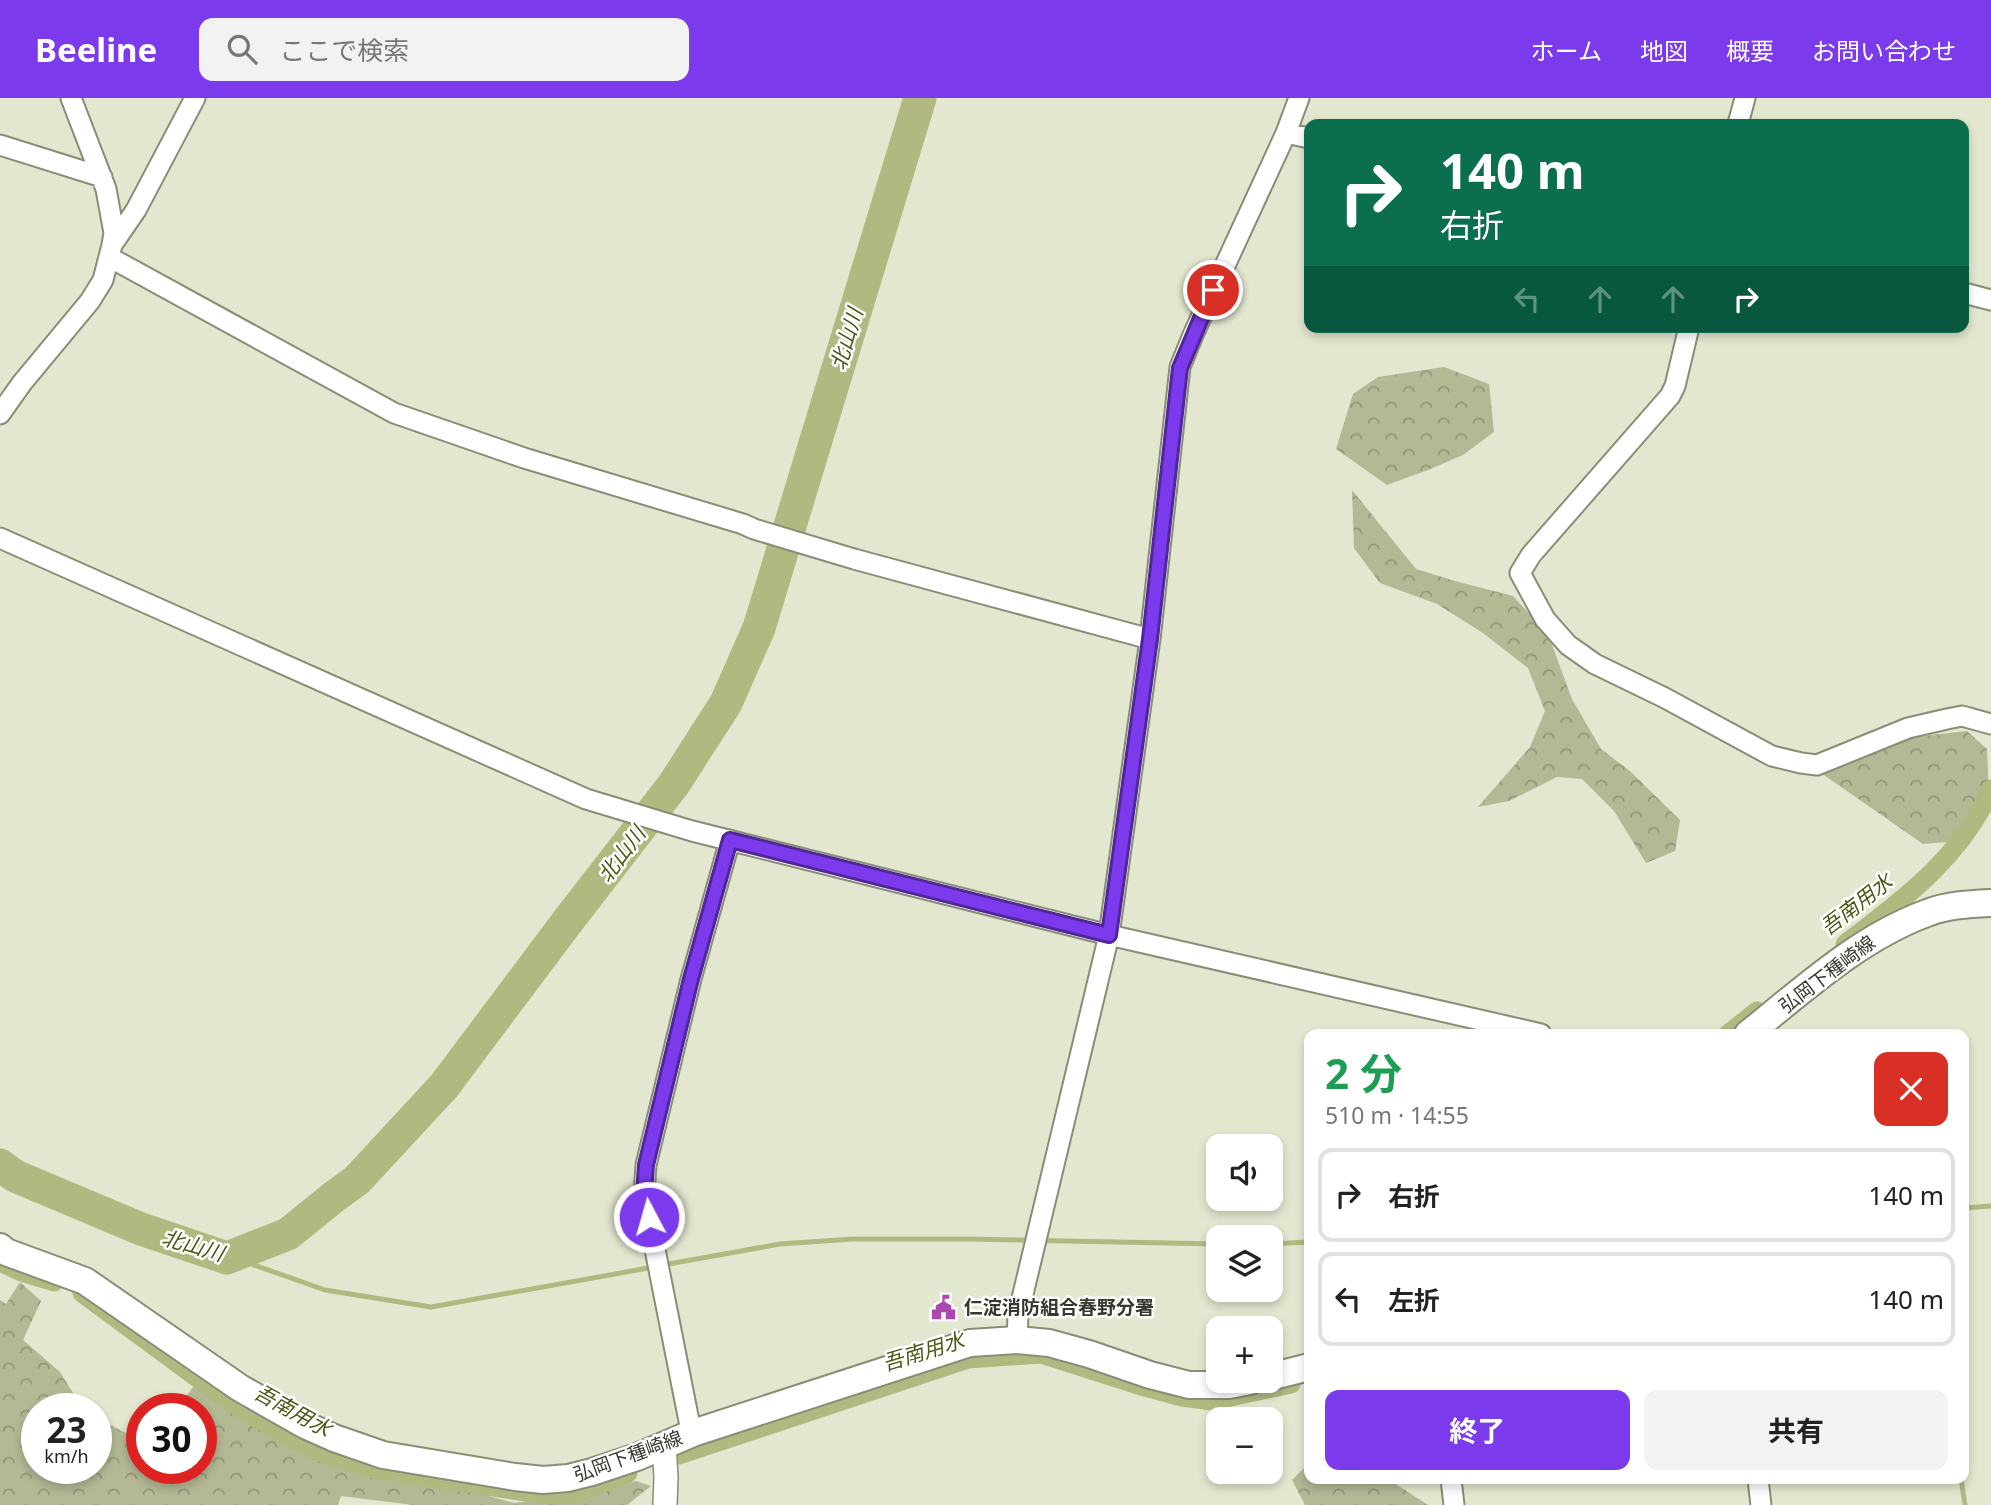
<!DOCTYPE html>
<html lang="ja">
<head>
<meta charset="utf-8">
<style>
	:root { --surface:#fff; --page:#f2f2f2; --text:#222; --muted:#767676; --line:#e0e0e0; --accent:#7c3aed }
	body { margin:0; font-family:"Noto Sans","Noto Sans JP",sans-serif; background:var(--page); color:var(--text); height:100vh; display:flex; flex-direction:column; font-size:26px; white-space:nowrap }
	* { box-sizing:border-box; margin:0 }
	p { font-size:23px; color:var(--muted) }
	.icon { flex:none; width:38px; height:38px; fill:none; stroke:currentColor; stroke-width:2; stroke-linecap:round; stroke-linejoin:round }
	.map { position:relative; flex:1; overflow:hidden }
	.side { position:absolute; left:1304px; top:931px; width:665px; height:455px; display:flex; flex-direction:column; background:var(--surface); border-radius:14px; box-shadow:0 4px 10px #0003 }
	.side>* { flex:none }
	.hud { position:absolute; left:1304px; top:21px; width:665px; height:214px; border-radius:14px; box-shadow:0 4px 10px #0003; background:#0b6e4f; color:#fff; overflow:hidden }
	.fabs { position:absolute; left:1206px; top:1036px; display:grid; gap:14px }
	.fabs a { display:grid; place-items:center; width:77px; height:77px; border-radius:14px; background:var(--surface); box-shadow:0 4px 10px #0003; font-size:35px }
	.speed { position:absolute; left:21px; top:1295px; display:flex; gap:14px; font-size:35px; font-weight:700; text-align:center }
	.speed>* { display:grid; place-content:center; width:91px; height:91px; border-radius:50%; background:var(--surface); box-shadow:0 4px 10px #0003; line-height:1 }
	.speed small { font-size:18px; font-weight:400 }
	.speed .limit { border:10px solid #d22; background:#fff; color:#111 }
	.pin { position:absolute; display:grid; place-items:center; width:60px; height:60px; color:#fff; margin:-30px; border:4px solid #fff; border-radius:50%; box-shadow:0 2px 7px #0007 }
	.me { position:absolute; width:77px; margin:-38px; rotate:354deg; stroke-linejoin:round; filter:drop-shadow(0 0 5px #0008) }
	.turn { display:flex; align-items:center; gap:24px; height:147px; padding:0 21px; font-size:32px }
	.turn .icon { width:91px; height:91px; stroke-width:2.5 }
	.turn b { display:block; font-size:49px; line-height:60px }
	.lanes { display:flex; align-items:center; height:66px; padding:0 21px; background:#0003; justify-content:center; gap:35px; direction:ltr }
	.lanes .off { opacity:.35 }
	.round { display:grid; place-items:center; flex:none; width:74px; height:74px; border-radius:14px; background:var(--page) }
	.head { display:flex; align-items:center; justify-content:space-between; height:119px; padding:0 21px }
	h1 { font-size:42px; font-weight:700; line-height:52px; color:#1e9e55 }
	.primary-button { display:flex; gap:14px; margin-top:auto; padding:14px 21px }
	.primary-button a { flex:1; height:80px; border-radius:14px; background:var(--accent); color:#fff; font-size:28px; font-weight:700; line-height:80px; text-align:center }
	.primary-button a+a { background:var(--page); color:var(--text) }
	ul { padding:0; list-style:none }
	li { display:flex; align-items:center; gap:21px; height:94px; margin:0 14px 10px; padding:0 7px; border:4px solid var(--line); border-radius:14px }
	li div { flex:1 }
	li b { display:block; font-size:26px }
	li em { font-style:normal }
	header { display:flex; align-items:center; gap:42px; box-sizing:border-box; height:98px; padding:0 35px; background:var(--accent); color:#fff }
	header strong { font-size:33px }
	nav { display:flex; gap:38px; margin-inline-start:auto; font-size:24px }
	.search { width:490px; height:63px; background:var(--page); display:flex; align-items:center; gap:18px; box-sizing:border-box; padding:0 24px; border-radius:14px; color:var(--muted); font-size:26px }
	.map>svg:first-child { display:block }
	.forest { fill:url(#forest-crowns) }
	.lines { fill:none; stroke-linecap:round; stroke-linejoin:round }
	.stream { stroke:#b2b980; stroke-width:5 }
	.canal { stroke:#b2b980; stroke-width:19 }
	.river { stroke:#b2b980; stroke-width:33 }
	.minor-casing { stroke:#898d76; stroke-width:23 }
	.tertiary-casing { stroke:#898d76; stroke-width:26 }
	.secondary-casing { stroke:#898d76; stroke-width:30 }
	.minor { stroke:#fff; stroke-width:19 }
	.tertiary { stroke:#fff; stroke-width:23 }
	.secondary { stroke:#fff; stroke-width:26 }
	.route-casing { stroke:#51269a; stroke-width:18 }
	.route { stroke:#7c3aed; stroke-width:12 }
	.labels { text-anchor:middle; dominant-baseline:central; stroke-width:5; stroke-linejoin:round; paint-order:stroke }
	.street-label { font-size:19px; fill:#37392f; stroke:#fff }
	.poi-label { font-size:19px; font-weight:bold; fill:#37392f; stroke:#fff; text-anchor:start }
	.water-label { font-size:21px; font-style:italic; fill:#4f5514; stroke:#fff }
</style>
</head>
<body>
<header>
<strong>Beeline</strong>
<div class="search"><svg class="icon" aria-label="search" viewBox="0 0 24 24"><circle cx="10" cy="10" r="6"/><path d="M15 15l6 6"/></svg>ここで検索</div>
<nav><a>ホーム</a><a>地図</a><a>概要</a><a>お問い合わせ</a></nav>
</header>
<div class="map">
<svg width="1991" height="1407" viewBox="0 0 1991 1407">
	<defs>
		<pattern id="forest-crowns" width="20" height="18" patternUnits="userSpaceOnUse" patternTransform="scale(1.75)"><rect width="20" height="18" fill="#b3b895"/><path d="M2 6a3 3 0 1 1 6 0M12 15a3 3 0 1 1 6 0" fill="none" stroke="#92977a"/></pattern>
	</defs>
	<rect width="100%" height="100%" fill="#e3e7cf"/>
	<path class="forest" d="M1444,269L1489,286L1494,334L1463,357L1428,372L1387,387L1336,351L1353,296L1378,279Z
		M1352,392L1416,471L1455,483L1513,498L1548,536L1572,601L1601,651L1631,674L1680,722L1675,753L1646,765L1614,713L1582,681L1557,679L1509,703L1478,709L1530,649L1545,613L1528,570L1483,535L1437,506L1380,485L1354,450Z
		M1967,633L1987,651L1989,696L1958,743L1923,746L1821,675L1896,641Z
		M20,1184L41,1203L23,1242L60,1274L83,1311H37V1370H96V1320L142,1343V1370H201V1311H177L196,1285L254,1317L314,1356L395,1380L460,1390L514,1405L582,1396L636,1383L651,1388L627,1407H413L341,1398L338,1407H0V1202L6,1206Z
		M1309,1365V1381H1388L1428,1407H1305L1292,1382Z"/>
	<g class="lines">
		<path class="stream" d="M1964,1110L1991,1108
			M1270,1146L1309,1144
			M227,1160L240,1162L325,1192L431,1209L654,1169
			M663,1167L780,1146L853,1141H969L1218,1146
			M1961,1381L1965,1407"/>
		<path class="canal" d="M1845,846C1901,803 1963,758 1991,691
			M1728,936L1757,913
			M0,1164L21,1174L54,1184
			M82,1195L226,1301L285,1338L323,1355L361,1368L385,1373L539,1396L570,1397L628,1375
			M679,1357L968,1261L1041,1256L1141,1288L1182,1299L1212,1303L1291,1286"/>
		<path class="river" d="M0,1067L15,1078L141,1131L227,1160L288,1136L335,1098L357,1082L444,988L567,824L674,686L726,605L759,530L920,0"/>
		<defs>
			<path id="minor" d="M1738,26L1745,0
				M1286,35L1309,40
				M0,47L102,79
				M112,147L136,112L195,0
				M109,159L394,315L524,360L743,426L754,431L854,461L1150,541
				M1964,195L1991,202
				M1689,229L1675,288L1670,298L1531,457L1520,475L1545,521L1568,547L1595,566L1665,600L1772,658L1801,665L1817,667L1908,630L1947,621L1962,618L1991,626
				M0,316L22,285L90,203L103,182L112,147L114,135L106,91L71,0
				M0,440L586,701L692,733L1109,837L1541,936
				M1017,1242L1018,1217L1109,837L1150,541L1180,269L1193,237L1286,35L1299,0
				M693,1335L689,1323L644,1096L646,1067L691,881L730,742
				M1451,1381L1454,1407
				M1758,1381L1761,1407"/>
			<path id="tertiary" d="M664,1347L666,1379L665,1407"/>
			<path id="secondary" d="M1748,936C1804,891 1859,840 1927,815C1947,807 1970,806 1991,805
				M0,1149L6,1154L85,1183L240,1290L305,1327L334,1340L383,1357L515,1379L543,1382L568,1380L592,1374L637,1359L693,1335L970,1245L1017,1242L1049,1245L1089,1256L1150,1277L1189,1287H1229L1250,1283
				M1270,1279L1309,1269"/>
		</defs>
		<use href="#minor" class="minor-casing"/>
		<use href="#tertiary" class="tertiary-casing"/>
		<use href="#secondary" class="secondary-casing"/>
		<use href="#minor" class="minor"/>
		<use href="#tertiary" class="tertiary"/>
		<use href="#secondary" class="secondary"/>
	</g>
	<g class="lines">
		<defs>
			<path id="route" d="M649,1119L644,1096L646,1067L691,881L730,742L1109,837L1150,541L1180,270L1213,192"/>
		</defs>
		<use href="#route" class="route-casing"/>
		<use href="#route" class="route"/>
	</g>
	<defs>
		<symbol id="civic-bare" viewBox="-9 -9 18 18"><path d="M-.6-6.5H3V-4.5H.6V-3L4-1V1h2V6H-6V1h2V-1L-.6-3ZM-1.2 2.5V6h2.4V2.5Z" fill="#ac49af" stroke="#fff" stroke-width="2.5" paint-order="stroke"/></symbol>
	</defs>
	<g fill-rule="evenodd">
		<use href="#civic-bare" x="926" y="1192" width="35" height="35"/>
	</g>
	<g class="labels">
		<g class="street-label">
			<text transform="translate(1827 876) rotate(-37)">弘岡下種崎線</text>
			<text transform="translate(628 1358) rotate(-20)">弘岡下種崎線</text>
		</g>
		<g class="poi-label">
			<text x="964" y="1209">仁淀消防組合春野分署</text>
		</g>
		<g class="water-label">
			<text transform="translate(846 241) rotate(-73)">北山川</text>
			<text transform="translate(621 756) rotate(-53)">北山川</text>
			<text transform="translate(1856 806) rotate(-38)">吾南用水</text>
			<text transform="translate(193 1147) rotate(16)">北山川</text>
			<text transform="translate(923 1253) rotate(-17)">吾南用水</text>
			<text transform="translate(293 1312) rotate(29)">吾南用水</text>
		</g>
	</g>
</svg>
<div class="fabs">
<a><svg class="icon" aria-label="sound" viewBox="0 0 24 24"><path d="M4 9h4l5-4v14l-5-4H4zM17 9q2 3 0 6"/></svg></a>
<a><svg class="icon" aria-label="layers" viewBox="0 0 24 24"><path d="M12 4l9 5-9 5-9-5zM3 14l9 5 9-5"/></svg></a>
<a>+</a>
<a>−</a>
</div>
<div class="speed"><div>23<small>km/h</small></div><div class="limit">30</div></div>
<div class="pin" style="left:1213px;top:192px;background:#d93025"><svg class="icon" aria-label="arrive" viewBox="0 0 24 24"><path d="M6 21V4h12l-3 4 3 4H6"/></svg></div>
<svg class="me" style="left:649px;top:1119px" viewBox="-20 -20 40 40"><circle r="17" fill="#7c3aed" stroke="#fff" stroke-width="3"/><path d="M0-11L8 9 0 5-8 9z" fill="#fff"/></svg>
<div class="hud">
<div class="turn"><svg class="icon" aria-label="right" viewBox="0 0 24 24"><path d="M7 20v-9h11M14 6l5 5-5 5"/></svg><div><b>140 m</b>右折</div></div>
<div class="lanes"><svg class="icon off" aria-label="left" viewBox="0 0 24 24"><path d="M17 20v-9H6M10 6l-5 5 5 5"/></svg><svg class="icon off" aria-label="ahead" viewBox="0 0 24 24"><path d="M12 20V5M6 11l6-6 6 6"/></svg><svg class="icon off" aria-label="ahead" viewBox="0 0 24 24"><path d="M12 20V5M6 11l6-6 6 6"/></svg><svg class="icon" aria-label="right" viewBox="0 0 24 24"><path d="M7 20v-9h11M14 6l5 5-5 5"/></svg></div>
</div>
<section class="side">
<div class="head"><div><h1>2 分</h1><p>510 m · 14:55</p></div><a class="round" style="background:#d93025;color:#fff"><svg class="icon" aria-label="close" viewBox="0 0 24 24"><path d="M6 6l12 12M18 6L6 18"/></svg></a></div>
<ul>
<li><svg class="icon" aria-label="right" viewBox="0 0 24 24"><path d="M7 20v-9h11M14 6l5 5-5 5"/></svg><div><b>右折</b></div><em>140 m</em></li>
<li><svg class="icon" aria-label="left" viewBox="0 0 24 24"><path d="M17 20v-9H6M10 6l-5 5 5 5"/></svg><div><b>左折</b></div><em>140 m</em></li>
</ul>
<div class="primary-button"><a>終了</a><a>共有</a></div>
</section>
</div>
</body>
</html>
